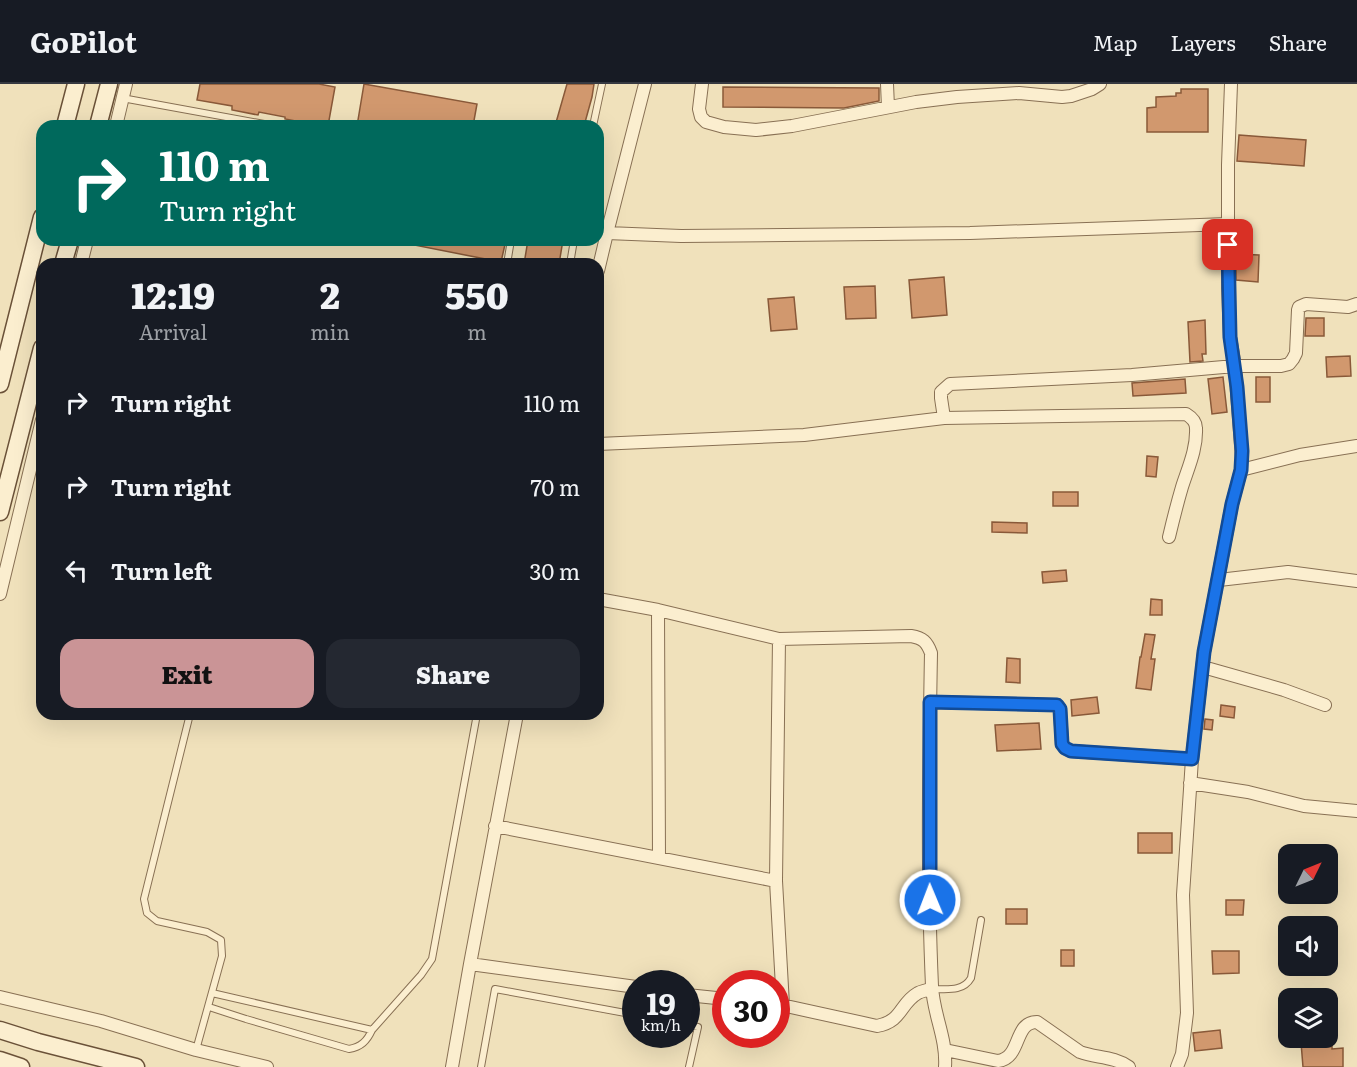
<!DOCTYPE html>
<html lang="en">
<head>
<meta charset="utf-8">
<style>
	:root { --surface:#171b24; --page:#242831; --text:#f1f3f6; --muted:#9ea1a6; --line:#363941; --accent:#ca9496 }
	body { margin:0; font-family:Literata,serif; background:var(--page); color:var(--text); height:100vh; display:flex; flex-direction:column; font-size:22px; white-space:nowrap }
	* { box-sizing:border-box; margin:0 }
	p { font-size:20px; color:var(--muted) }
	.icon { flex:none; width:33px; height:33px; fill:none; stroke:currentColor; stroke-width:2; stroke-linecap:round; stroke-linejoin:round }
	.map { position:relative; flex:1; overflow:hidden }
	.sheet { position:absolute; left:36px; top:174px; width:568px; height:462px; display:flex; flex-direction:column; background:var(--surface); border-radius:18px; box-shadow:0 6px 24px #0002 }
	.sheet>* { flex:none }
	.banner { position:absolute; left:36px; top:36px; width:568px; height:126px; border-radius:18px; box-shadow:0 6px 24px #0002; background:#00695c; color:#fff; overflow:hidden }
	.needle { width:39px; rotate:47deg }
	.fabs { position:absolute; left:1278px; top:760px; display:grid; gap:12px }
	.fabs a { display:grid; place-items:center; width:60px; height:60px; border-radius:12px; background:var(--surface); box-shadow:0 6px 24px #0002; font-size:30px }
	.speed { position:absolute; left:622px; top:886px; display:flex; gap:12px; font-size:30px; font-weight:700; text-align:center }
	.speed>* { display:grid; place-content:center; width:78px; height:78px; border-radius:50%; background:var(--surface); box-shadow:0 6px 24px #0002; line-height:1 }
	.speed small { font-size:15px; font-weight:400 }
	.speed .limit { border:9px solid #d22; background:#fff; color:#111 }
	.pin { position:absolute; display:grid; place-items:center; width:51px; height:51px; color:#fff; margin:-26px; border-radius:12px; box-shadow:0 3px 9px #0006 }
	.me { position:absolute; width:66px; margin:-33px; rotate:359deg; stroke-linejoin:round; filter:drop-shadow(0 0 4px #0008) }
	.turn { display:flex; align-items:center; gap:21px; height:126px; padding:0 24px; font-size:27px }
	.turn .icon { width:78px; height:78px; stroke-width:2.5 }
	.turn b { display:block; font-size:42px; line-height:51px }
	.eta { display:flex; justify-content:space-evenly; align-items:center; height:102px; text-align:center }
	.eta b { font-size:36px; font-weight:800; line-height:42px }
	.action { display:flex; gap:12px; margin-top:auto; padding:12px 24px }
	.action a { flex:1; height:69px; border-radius:18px; background:var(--accent); color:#111; font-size:24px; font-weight:800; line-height:69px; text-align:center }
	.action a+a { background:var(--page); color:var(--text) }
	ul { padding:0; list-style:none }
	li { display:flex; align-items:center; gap:18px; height:84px; padding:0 24px }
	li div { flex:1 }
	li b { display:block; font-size:22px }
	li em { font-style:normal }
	header { display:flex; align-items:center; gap:36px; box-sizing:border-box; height:84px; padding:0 30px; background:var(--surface); border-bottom:2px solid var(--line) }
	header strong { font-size:28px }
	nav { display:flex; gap:33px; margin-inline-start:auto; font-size:21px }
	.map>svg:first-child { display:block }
	.building { fill:#d1986e; stroke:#895939; stroke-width:1.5 }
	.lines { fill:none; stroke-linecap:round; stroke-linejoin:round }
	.lane-casing { stroke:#887054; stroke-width:8 }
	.street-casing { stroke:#887054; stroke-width:14 }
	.secondary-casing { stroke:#6a5138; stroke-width:19 }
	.lane { stroke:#fbeecf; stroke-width:6 }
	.street { stroke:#fbeecf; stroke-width:12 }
	.secondary { stroke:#fbeecf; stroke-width:16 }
	.route-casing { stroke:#114b97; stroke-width:15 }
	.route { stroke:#1a73e8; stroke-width:10 }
</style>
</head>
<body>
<header>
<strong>GoPilot</strong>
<nav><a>Map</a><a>Layers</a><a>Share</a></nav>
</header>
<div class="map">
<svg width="1357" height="983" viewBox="0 0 1357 983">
	<rect width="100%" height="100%" fill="#f0e1bb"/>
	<path class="building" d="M200,0H319L335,3L328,42H322L285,35V33L259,28L258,31L232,26V22L197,16Z
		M364,0L477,20L473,42L461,39L460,42H357Z
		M567,0H594L592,13L584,42H555Z
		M723,3L879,4V17L844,24L723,23Z
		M1181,5H1208V48H1147V24L1156,23V13L1176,12V9H1181Z
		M1239,51L1306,56L1304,82L1237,77Z
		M414,156H506L501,178L414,161Z
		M528,156H563L559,180H524Z
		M1236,170L1259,171L1258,198L1236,196Z
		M944,193L947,231L912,234L909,196Z
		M875,202L876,234L846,235L844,203Z
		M794,213L797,245L771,247L768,215Z
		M1306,234H1324V252H1305Z
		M1205,236L1206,270H1202L1203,277L1190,278L1188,238Z
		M1350,272L1351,292L1327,293L1326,273Z
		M1223,293L1227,328L1212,330L1208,295Z
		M1256,293H1270V318H1256Z
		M1185,295L1186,309L1133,312L1132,299Z
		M1147,372L1158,373L1156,393L1146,392Z
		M1053,408H1078V422H1053Z
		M992,438L1027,439V449L992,448Z
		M1066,486L1067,497L1043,499L1042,488Z
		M1151,515L1162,516V531H1150Z
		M1145,550L1155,551L1151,575H1155L1151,606L1136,604L1140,573H1141Z
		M1007,574L1020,575V599L1006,598Z
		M1097,613L1099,629L1072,632L1071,616Z
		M1221,621L1235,623L1234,634L1220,632Z
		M1205,635L1213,636L1212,646L1204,645Z
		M1039,639L1041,665L997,667L995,641Z
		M1138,749H1172V769H1138Z
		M1226,816H1244L1243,831H1226Z
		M1006,825H1027V840H1006Z
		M1061,866H1074V882H1061Z
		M1212,867H1239V889L1213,890Z
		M1220,946L1222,964L1195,967L1193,949Z
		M1332,957V965L1343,964V983H1303L1301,958Z"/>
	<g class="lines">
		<defs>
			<path id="lane" d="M122,14L275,42
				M593,42L602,0
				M507,180L511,156
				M570,180L574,156
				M190,630L144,815L147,829L157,837L207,848L221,856L222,872L196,966
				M932,905C947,905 963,908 971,894L981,836
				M212,909L372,946
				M209,923L246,935L349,965C361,963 367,957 372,946L421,891L432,875L477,630
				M687,941L698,943L689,983
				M481,983L495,905L636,931"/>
			<path id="street" d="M645,0L607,149L681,152L970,149L1228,140
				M702,0L699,25L701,33L706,38L724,43L756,46L792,42L916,18L957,13L1019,9L1062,13L1071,12L1092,5L1100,0
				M887,0L888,23
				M116,42L126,0
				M81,180L87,156
				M598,187L607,149
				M944,334L941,314V308L950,300L1132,291L1235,282H1281L1289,280L1293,275L1296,269L1298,226L1299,223L1306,220L1348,223L1357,220
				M598,360L804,351L944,334L1186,330C1191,333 1196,337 1196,344C1197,365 1188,384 1182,403C1177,420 1173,436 1169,453
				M1241,386L1300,371L1357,362
				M1219,496L1288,488L1357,497
				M0,510L42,336
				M598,515L658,526L779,555L911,552C923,554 927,558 931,569C929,680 927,791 932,902C933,930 947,954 945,983
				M658,526L659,774
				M779,555L776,797L783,921
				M1203,583L1284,606L1325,621
				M930,618L1057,621L1060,625L1062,660L1065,664L1071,667L1192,675
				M1190,699L1248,708L1304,722L1357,727
				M495,742L776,797
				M470,880L636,903
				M687,911L726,915
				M0,913L101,937L196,966L267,983
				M777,920L877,942C903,937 899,920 918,909C922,907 927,906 932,905
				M945,966L998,977C1022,974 1013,938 1037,938L1080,968C1096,974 1114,972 1129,983
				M452,983L470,880L517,630
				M1177,983L1182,970L1187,929L1183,811L1192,675L1204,568L1232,420L1241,386L1242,375L1235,282L1230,253L1228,204V81L1231,0"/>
			<path id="secondary" d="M65,42L76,0
				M98,42L109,0
				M63,180L70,156
				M0,300L42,133
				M0,428L42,264
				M0,946L38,958L136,983
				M0,976L21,983"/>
		</defs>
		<use href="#lane" class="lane-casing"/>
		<use href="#street" class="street-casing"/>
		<use href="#secondary" class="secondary-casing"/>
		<use href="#lane" class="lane"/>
		<use href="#street" class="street"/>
		<use href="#secondary" class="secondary"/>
	</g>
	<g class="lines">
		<defs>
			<path id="route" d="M930,816V618L1057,621L1060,625L1062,660L1065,664L1071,667L1192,675L1204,568L1232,420L1241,386L1242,367L1237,303L1230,253L1228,161"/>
		</defs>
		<use href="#route" class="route-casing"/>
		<use href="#route" class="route"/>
	</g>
</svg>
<div class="fabs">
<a><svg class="needle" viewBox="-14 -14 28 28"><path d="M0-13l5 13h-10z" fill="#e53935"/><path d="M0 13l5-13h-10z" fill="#9ea1a6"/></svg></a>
<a><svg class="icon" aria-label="sound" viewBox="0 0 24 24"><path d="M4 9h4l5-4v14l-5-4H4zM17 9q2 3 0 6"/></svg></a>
<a><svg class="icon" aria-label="layers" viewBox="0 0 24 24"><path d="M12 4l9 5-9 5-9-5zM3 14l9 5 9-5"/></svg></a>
</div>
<div class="speed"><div>19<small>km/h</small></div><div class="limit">30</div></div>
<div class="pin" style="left:1228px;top:161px;background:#d93025"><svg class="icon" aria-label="arrive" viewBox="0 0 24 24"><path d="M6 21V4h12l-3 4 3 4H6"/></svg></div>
<svg class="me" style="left:930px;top:816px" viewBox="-20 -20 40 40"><circle r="17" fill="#1a73e8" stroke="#fff" stroke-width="3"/><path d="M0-11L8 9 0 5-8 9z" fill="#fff"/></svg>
<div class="banner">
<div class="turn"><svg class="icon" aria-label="right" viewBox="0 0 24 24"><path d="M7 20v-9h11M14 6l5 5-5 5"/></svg><div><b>110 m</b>Turn right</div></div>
</div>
<section class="sheet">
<div class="eta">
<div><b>12:19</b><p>Arrival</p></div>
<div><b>2</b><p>min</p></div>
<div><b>550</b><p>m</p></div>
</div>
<ul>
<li><svg class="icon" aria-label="right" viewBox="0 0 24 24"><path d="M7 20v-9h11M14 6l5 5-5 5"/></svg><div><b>Turn right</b></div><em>110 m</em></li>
<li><svg class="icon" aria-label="right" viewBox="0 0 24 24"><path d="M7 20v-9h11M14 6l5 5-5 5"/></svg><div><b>Turn right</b></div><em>70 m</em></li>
<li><svg class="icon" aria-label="left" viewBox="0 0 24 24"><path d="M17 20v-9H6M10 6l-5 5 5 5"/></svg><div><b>Turn left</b></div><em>30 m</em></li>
</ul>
<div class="action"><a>Exit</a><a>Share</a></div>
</section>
</div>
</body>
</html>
